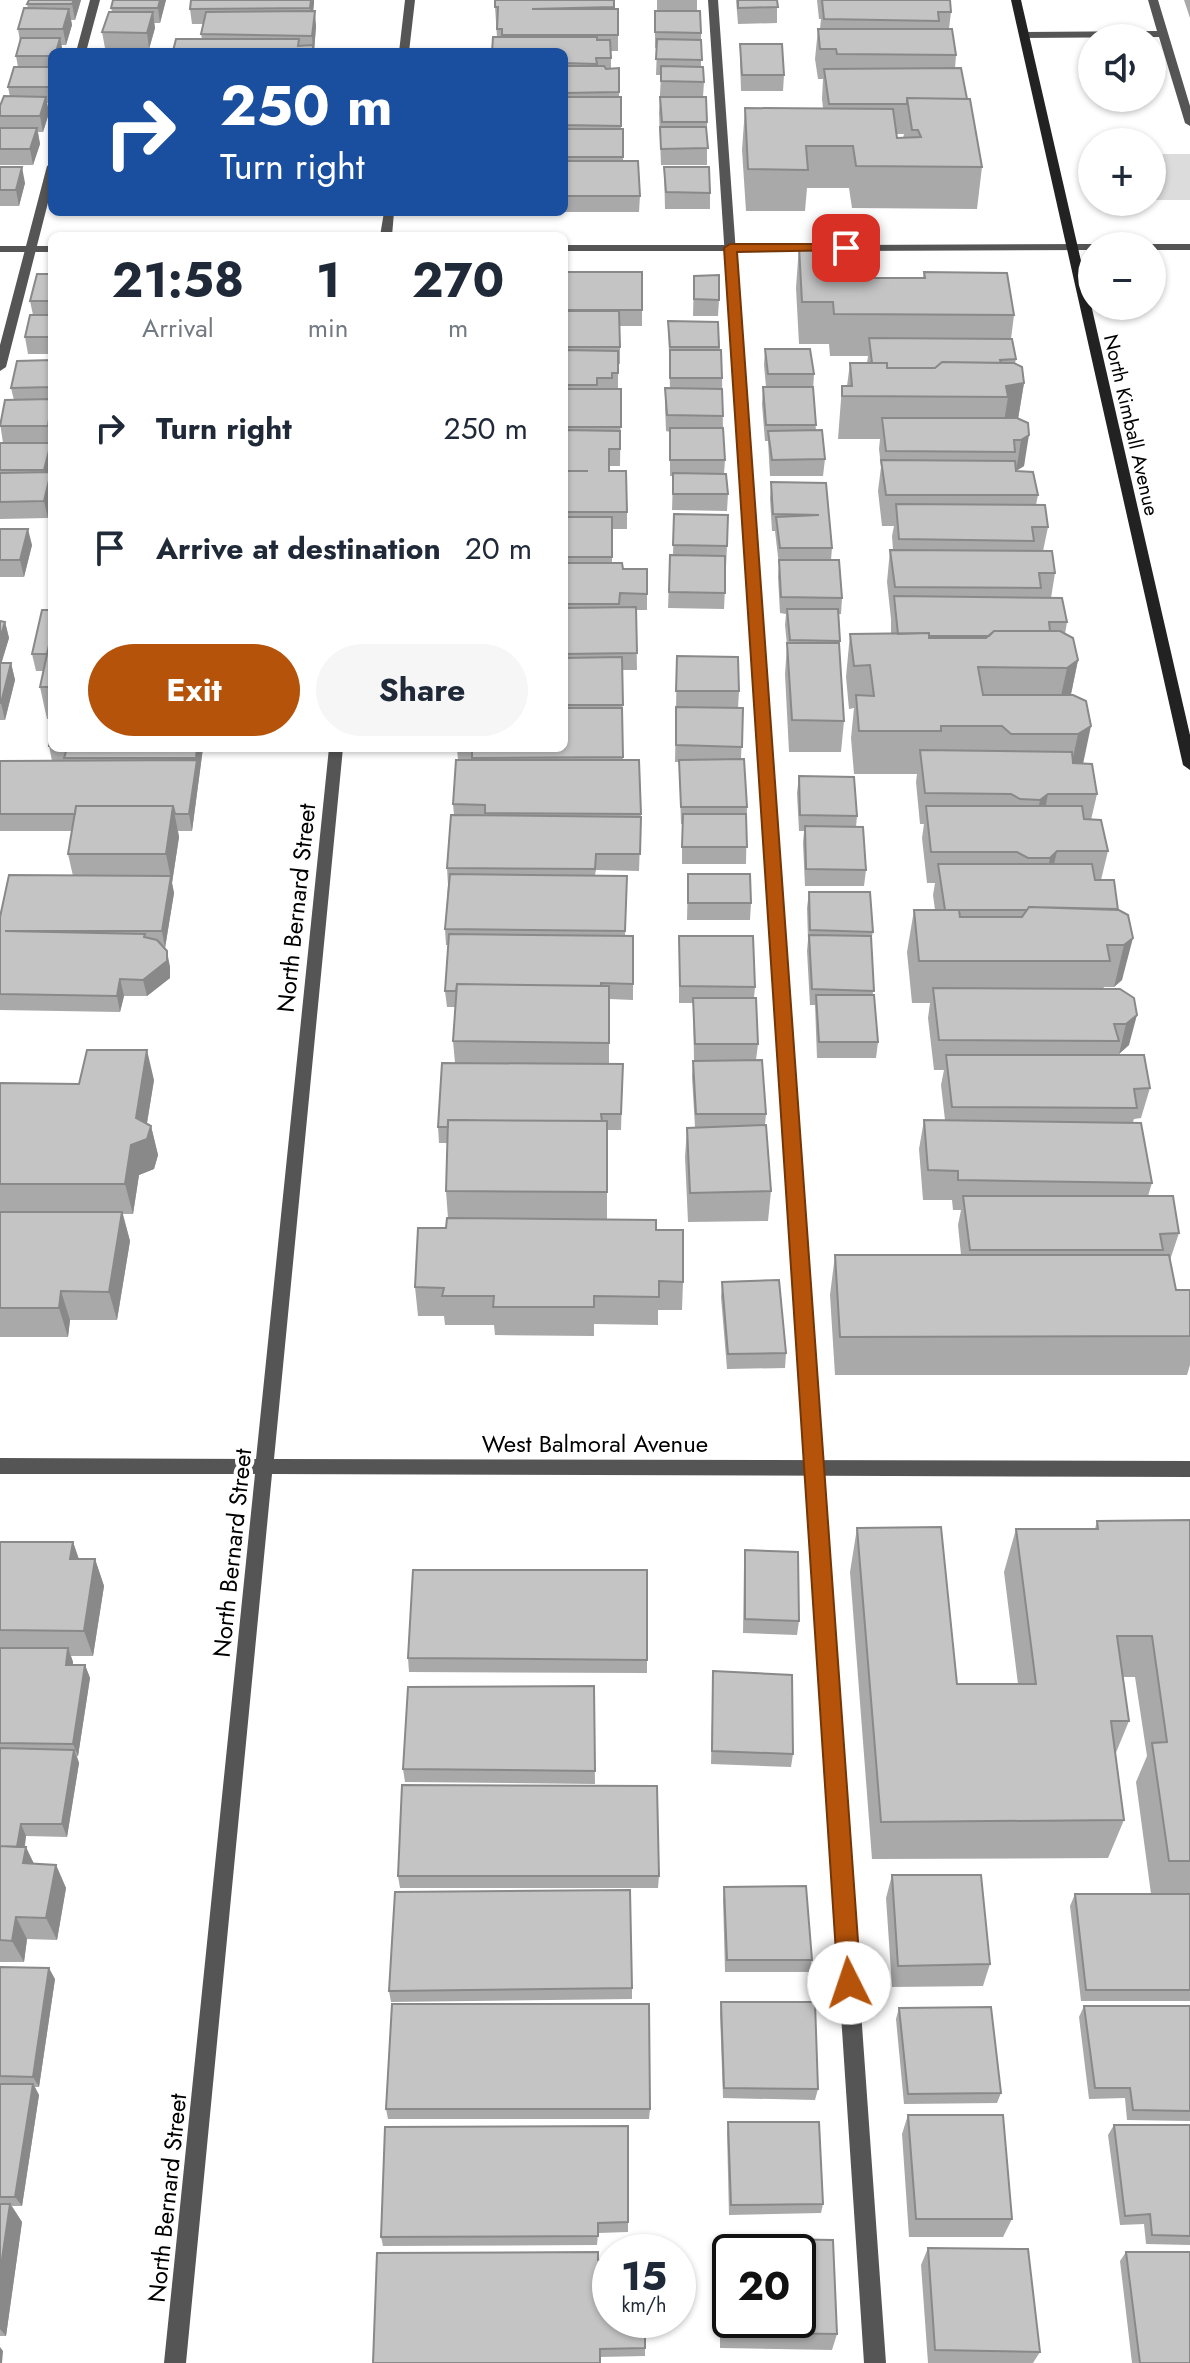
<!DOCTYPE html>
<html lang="en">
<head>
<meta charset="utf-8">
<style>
	:root { --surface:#fff; --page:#f6f6f7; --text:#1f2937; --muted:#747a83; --accent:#b45309 }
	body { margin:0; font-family:Jost,sans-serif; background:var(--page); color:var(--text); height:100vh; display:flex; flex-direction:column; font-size:30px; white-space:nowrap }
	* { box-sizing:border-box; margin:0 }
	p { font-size:26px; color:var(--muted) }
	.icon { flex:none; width:44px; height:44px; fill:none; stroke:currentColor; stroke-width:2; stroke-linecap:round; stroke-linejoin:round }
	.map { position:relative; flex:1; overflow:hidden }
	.side { position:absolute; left:48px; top:232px; width:520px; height:520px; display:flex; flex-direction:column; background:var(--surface); border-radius:12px; box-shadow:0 2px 6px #0004 }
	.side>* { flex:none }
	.banner { position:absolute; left:48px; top:48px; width:520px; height:168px; border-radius:12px; box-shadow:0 2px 6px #0004; background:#1a4fa0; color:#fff; overflow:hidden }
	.fabs { position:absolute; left:1078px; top:24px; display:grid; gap:16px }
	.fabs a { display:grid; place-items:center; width:88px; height:88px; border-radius:50%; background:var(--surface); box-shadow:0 2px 6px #0004; font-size:40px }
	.speed { position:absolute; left:592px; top:2234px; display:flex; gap:16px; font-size:40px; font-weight:700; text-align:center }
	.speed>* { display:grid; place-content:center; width:104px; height:104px; border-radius:50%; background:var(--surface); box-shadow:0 2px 6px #0004; line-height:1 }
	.speed small { font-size:20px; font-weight:400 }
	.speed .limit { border:4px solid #111; border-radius:12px; background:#fff; color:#111 }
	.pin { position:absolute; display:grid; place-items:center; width:68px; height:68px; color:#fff; margin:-34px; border-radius:16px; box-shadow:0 4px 12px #0006 }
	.me { position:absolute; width:88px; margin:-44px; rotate:356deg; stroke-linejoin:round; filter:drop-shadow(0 0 6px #0008) }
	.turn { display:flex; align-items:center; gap:28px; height:168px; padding:0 40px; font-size:36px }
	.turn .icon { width:104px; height:104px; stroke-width:2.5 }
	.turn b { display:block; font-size:56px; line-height:68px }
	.eta { display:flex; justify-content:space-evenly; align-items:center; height:136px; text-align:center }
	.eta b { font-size:48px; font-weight:700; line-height:56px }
	.button { display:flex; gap:16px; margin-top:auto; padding:16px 40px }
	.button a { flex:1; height:92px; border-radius:48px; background:var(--accent); color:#fff; font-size:32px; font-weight:700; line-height:92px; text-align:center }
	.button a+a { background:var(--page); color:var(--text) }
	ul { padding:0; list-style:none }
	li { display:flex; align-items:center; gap:24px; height:120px; padding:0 40px }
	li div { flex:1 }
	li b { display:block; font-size:30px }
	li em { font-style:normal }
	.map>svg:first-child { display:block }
	.green { fill:#dcdcdc }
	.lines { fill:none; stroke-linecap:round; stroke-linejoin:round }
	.lane { fill:#555; fill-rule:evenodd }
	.street { fill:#555; fill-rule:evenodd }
	.secondary { fill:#222; fill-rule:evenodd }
	.wall { fill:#a9a9a9; fill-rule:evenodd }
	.shaded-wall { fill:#898989 }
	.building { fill:#c4c4c4; stroke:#898989; stroke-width:2; fill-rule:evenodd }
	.route { fill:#b45309; stroke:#753606; stroke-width:2 }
	.labels { text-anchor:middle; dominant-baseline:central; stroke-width:8; stroke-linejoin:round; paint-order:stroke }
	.far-street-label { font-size:20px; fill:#000; stroke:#fff }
	.street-label { font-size:24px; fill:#000; stroke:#fff }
</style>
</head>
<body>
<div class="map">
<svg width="1190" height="2363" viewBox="0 0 1190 2363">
	<rect width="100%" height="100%" fill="#fff"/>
	<path class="green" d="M1152,154H1190V200H1156L1152,187Z"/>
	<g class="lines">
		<path class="lane" d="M90,0H100L86,52H76Z
			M708,0H718L886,2363H864Z
			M1148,0H1158L1190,106V126L1185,123L1159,37L1024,38L1019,35L1024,32L1157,31Z
			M52,163V187L6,367L0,371V345L47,166Z"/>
		<path class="street" d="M405,0H415L409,52H399Z
			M384,212H394L392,236H380Z
			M1092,244L1097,246H1092V250L850,251L844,248L850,245Z
			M1152,244H1190V250H1152V246H1147Z
			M564,245H818L824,248L818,251H564Z
			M0,246H52V252H0Z
			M329,748H343L274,1459L1190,1461V1477L272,1474L186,2363H164L255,1474H0V1458L256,1459Z"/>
		<path class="secondary" d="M1011,0H1021L1190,735V770L1183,765Z"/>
	</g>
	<path class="wall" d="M81,0L75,20H71L72,25L66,45H61L52,52V103H47L49,113L43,132H38L40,144L33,165H0V106L10,97L8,87L18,67L16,56L20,42L18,29L28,9L27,4Z
		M113,0H166L160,23H154L155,28L149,49L105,48L102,32L112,12L111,8Z
		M191,0H314L313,11L316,26L314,52H173V51L202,39L201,34L203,24H192L190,9Z
		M614,0V9H618V51H611V69L619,68V97H621V129H623V161L640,196L639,212H564V52L497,37L495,7Z
		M657,0H697V11L701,33V67L704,82L703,97L707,122V165H661L659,113L661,75H656L657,48H655V11H657Z
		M736,0H777V23L738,24Z
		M817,0H950L951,12L949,29L956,55L955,69L982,167L977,209L852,208L849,188H807L805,211H746L742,150L745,108H823L822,99L823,79H818L815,59L818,29H820L821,19H819ZM896,134H904L903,138H897Z
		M1184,0H1190V18Z
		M740,44L784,75L783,91H741L740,60Z
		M0,167L25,183L19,206H0Z
		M664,167L710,193V209H665Z
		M799,246L873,278H923L924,272L1014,315L1011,339L1016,359L1015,363L1024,383L1018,419L1028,423L1024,466L1016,471L1038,495L1036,505L1048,527L1043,551L1055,573L1051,598L1067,622L1065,634L1078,660L1071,695H1073L1083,763L1097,794L1091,820L1108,851L1101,880L1118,910L1128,915L1122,980L1114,987H1104L1103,989L1134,998L1129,1045L1119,1054L1115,1055L1150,1088L1141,1118L1134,1119L1133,1122L1152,1183L1148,1196L1179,1233L1170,1260L1176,1290H1190V1365L1187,1375H835L830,1295L835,1255H961L958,1225L961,1210H953L952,1200H923L919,1149L924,1120H945L941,1085L944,1070H934L928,1018L930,1003H912L907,952L914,910H935L933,895L935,883H927L922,838L924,824H920L916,782L917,774H854L851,738L854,708L849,709L846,677L850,634H891V619L887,582L890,550H893L892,536L894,526H882L878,491L881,467L879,449L880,439H838L842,386H847L850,363H867L868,356H830L829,344H799L796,288Z
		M564,272L642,310V326H620V364H618V389H621L620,466H609V471L627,512V529H612V563L623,569H647V610H636L637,670H622L623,760L641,814L639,871L596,870L595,875L627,876L625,936H633V1000L609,999V1064H623L621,1130H607V1219L656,1230L683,1282L682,1310H658V1325L594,1324V1336L495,1335L494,1325H445L444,1316H418L415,1287L446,1228L448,1218L446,1191L448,1143H439L438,1127L455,1063L453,1041L455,1007H447L445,991L448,945H446L445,929L448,885L447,868L454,815L453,804L458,760L457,748H564Z
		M52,274V354H28L25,337L33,315L30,301Z
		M694,276L719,300L718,316H693Z
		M668,321L718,322L722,378L723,428L725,460L724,474L728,494L727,511L672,510L673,476H670V432L666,431L665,404V388H670Z
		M765,349L814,374L813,391L816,431L825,459L823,476H770L768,441H765L762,404L763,387H766L764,365Z
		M52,360L51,443H35H51L52,450L51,473L52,498L48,518L0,519V443H3L0,423L14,400L11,388Z
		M771,482L826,483L832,548L831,560L842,598L841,614H839V647L844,721L841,752H789L785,674L787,645L785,625L786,614L780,613L778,577L779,565L775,531H772L770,499Z
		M674,514L727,546L724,609L668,608L670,555H673Z
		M0,529L32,545L24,577H0Z
		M52,610V719H47L40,687L43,671H36L32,654Z
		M0,621L5,622L9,638L1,663H11L15,680L5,720H0Z
		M677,656L739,691L738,708H743L741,759L747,807L746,864H682V824H681L679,762H675Z
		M52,733V748H203L192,831H178L179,837L172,883L174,893L165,948H164L170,967V978L147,996H124L120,1012L0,1010V917L73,876L68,854L72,831H0V761H52L49,746Z
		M799,776L857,816L856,827L866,870L864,886H805L803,843L804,831H799L797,793Z
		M688,874L751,903L750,920H687Z
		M809,892L873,932L871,940L873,995L878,1042L876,1058H817L815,1005H810L807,951L808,940L807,908Z
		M679,936L755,987L754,998L758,1044L756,1060H694L693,1003H679Z
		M693,1061L766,1114L765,1125L771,1191L768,1221L688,1222L685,1157L687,1128L695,1127L692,1077Z
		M154,1080L147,1123L151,1126L158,1155L154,1169L139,1175L133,1214H123L130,1241L117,1320H70L68,1337H0V1083L79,1084Z
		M722,1282L786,1353L785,1368L727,1369L721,1297Z
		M1190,1520V2001H1081L1070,1906L1075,1894H1151L1136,1782L1147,1756L1135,1677H1123L1129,1721L1115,1755L1124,1820L1108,1858L872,1859L850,1572L857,1528L957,1684H1018L1004,1572L1016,1529H1095L1097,1521Z
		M0,1542H73L79,1559H95L104,1586L93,1656H71L73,1662V1665H85L90,1678L78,1756H77L79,1763L67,1837L26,1836L25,1847L34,1864L56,1865L66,1888L57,1940L27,1939L24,1962H0Z
		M745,1550L799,1621L797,1635L743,1633L744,1564Z
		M408,1658L647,1660V1673L409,1672Z
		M713,1671L793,1754L791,1767L711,1764Z
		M594,1686L595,1784L405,1782L403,1769Z
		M892,1875L990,1964L983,1986L892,1987L886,1898Z
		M398,1876H659L658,1888H400Z
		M724,1887L812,1960L809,1972H725L723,1899Z
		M0,1967L55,1979L39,2087H35L39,2095L22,2206H12L22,2222L6,2336H0Z
		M632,1988V1999L391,2002L389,1991Z
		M721,2002L818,2089L815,2100L723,2098L720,2013Z
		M1084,2006H1190V2121L1127,2120L1125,2098L1089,2099L1079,2017Z
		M899,2008L1001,2093L997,2103L904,2104L896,2019Z
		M386,2109H650L649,2119H388Z
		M908,2115L1012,2219L1003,2237H909L902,2134Z
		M728,2122L823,2204L821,2213L729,2215L727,2132Z
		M1114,2125H1190V2245L1146,2244L1144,2224L1120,2225L1108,2135Z
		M628,2126V2232L598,2233L597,2245L383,2246L381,2237Z
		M722,2238L837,2334L832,2350L720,2348V2255Z
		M928,2248L1040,2352L1033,2363H928L921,2265Z
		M1126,2252L1190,2363H1132L1120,2261Z
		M598,2260L645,2348V2356L600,2357Z"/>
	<path class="shaded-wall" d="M74,0H81L75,20L72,4Z
		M160,0H166L160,23L158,8Z
		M311,0H314V3L312,24L310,8Z
		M69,9L72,25L66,45L63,29Z
		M315,11L316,26L314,52H313L312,36Z
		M153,12L155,28L149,49L147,33Z
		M60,38L63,52H56Z
		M52,77V102L49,87Z
		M46,97L49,113L43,132L40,116Z
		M37,128L40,144L33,165L30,149Z
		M22,167L25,183L19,206L16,190Z
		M1024,383L1017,425L1003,428L1008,397L1006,386Z
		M52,406V440L51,443L48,426Z
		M1029,435L1024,466L1016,471L1021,440Z
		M51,443L52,450L51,473L52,498L48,518L44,501L47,486L44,470Z
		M28,529L32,545L24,577L20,560Z
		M5,622L9,638L0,668V638Z
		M1078,660L1069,703L1058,710L1067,668Z
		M11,663L15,680L5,720L1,703Z
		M1091,726L1082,769L1069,776L1078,734Z
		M197,748H203L192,831L189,814Z
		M1048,794L1042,825L1034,831L1040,800Z
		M173,806L179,837L172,883L174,893L165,948L162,931L171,879L166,854Z
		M1057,851L1050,882L1044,889L1050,858Z
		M1133,938L1122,980L1114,987L1124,945Z
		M167,951L170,967V978L147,996L143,980Z
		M120,979L124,996L120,1012L117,996Z
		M1137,1015L1129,1045L1119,1054L1126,1024Z
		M147,1050L154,1080L144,1141L151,1126L158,1155L154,1169L139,1175L133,1214L125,1184Z
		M122,1212L130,1241L117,1320L109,1292Z
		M61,1291L70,1320L68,1337L59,1308Z
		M73,1542L82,1569L70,1559Z
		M95,1559L104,1586L93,1656L84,1631Z
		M68,1648L73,1662L71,1678L66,1665Z
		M85,1665L90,1678L78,1756L73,1744Z
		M74,1750L79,1763L67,1837L62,1824Z
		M21,1824L26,1836L22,1862L16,1850Z
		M26,1847L37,1870L23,1863Z
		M56,1865L66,1888L57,1940L46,1918Z
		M16,1917L27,1939L24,1962L12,1941Z
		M49,1968L55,1979L39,2087L33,2077Z
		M33,2084L39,2095L22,2206L15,2197Z
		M10,2204L22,2222L6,2336L0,2329V2273Z
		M0,2347L3,2351L2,2363H0Z"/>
	<path class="building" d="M29,0H74L72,4H27Z
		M113,0H160L158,8H111Z
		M191,0H311L310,8L190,9Z
		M495,0H614V7L532,9H618V35H502V29H497L498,7H495Z
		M738,0H777L778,7L738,8Z
		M822,0H950L951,12H938L939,21L824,19Z
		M24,8L69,9L63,29H18Z
		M315,11L312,36L201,34L206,12Z
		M655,11H700L701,33L655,32Z
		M109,12H153L147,33L102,32Z
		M818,29H952L956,55L837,54L836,49H820Z
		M493,37H597V40H610L611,58H596L597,64L564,63V52H492Z
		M21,38H60L56,52H52V56H16Z
		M176,39H299L298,46L313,45V52H189V50L173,51Z
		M657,39L701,40L702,60L656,59Z
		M740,44H782L784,75H742Z
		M564,66H604L606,69L619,68V92L564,93Z
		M661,66L703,67L704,82L661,81Z
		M14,67H52V77L49,87H8Z
		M961,68L967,99L907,98V104H829L824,69Z
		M4,96L46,97L40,116H0V106Z
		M564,97H621V126L564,125Z
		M660,97H706L707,122H662Z
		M907,98L970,99L982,167L856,166L853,146H806L808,170L748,169L745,108L893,109L897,138L921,137L918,130H912Z
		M660,127H706L708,148L661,149Z
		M0,128H37L30,149H0Z
		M564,129H623V157H564Z
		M564,161H638L640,196H564Z
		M0,167H22L16,190H0Z
		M664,167H709L710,193L666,192Z
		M799,246H871L873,278H925L924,272L1007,273L1014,315L834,314L833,302H802Z
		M564,272H642V310H564Z
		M37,274H52V301H30Z
		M719,275V300L694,299V276Z
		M564,311H619L620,347H564Z
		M30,315H52V337H25Z
		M668,321L718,322L719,347H670Z
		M869,338L1012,339L1016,359L1000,360L1001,363L942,362L935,368H887V363H872Z
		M765,349H810L814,374H768Z
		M564,350L618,351V373H612V378H597V385H564Z
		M670,350H721L722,378H670Z
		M52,360V387L11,388L17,361Z
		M942,362L1014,363L1022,367L1024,383L1006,386L1008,397L842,396V386H852L850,363H887V368H935Z
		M763,387H813L816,425H766Z
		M665,388L722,389L723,416L667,415Z
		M564,389H621V427H564Z
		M52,399L48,426H0L5,400Z
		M882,418H1017L1028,423L1029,435L1021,440H1014L1015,452L886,451Z
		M670,428H723L725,460H670Z
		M564,430L620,431V449H609V471H626L627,512H564V471H588H564Z
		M822,430L825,459L772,460L768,431Z
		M0,443H51L44,470H0Z
		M881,460L1015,461L1016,471L1033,472L1038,495H886Z
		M51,472L44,501L0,502V473Z
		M673,473L726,474L728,494H673Z
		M771,482L826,483L832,548H780L776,517L819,515L773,514Z
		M896,504L1045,505L1048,527H1032L1034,541L899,539Z
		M674,514L728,515L727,546L673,545Z
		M564,517H612V557H564Z
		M0,529H28L20,560H0Z
		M890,550L1052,551L1055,573H1039L1041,588L895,587Z
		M670,555L725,556V593L669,592Z
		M779,560H839L842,598L781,597Z
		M564,563H622L623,569H647V594L620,593L619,604H564Z
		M894,596L1062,598L1067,622H1049L1050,631H994L989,636H929V633L898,634Z
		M636,607L637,653L564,654V608Z
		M787,609H838L840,641L790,640Z
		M42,610H52V645H49L47,654H32Z
		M0,621L5,622L0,638Z
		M994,631H1060L1073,638L1078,660L1067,668L978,667L983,695H1073L1086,701L1091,726L1078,734H1011L1002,726H941V731H859L856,695L874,696L870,665L854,666L850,634L929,633V638H986Z
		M787,643H839L844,721L792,720Z
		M49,645H52V687H40Z
		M677,656L738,657L739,691H676Z
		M622,657L623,705H564V658Z
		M0,663H11L1,703H0Z
		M676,707L743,708L742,747L676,745Z
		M564,708H622L623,757L472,758V748H564Z
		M52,733V746H49Z
		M67,748H197L196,758H64Z
		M920,750L1072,752L1073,763L1092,764L1097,794H1048L1040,800L1020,799L1011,794L925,793Z
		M744,759L747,807H681L679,760Z
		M197,760L189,814H175L173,806H76L75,814H0V761Z
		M456,760H639L641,814L485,813V805L453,804Z
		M799,776L854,777L857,816L800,815Z
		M76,806H173L166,854H68Z
		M926,806H1082L1084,819L1101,820L1108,851H1057L1050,858H1028L1017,852H931Z
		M683,814H746L747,847H682Z
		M451,815L641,817L640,854H596L595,869L447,868Z
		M805,826L863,827L866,870L806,869Z
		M938,864H1092L1095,880H1114L1118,910L1029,907L1027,910H945Z
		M450,874L627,876L625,931L445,929Z
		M688,874H750L751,903H688Z
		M9,875L171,876L162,931H5L145,934L144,937L157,940L167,951V961L143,980L120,979L117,996L0,994V917Z
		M809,892H870L873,932L810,930Z
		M1029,907L1117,909L1128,915L1133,938L1124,945H1107L1110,961H919L914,910H959L960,917H1022Z
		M449,934L633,936V984L601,983V986L457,984L456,991H445Z
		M809,935L871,936L874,991L812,989Z
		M679,936H753L755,987L680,986Z
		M457,984L609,986V1043L453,1041Z
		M933,988L1120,989L1134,998L1137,1015L1126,1024H1114L1119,1041L939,1040Z
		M816,995H874L878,1042H819Z
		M693,998H756L758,1044H695Z
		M87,1050H147L136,1118L151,1126L147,1139L131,1145L125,1184H0V1083L79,1084Z
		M946,1055H1144L1150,1088L1134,1089L1137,1108L952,1107Z
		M762,1060L766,1114H696L693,1061Z
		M442,1063L623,1064L621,1114H601L602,1121L448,1120V1127H438Z
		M448,1120L607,1121V1192L446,1191Z
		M924,1120L1141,1123L1152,1183L958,1180V1171L928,1170Z
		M766,1125L771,1191L690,1193L687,1128Z
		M963,1196H1173L1179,1233L1160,1234L1163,1250H970Z
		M0,1212H122L109,1292L61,1291L59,1308H0Z
		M447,1218L656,1220V1230H683V1282L659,1281V1297L594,1296V1307H493L494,1296H442L444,1288L415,1287L418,1228H446Z
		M835,1255H1169L1176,1290H1190V1336L840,1337Z
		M779,1280L786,1353L728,1354L722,1282Z
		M1190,1520V1861H1169L1152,1743L1167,1742L1152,1636H1117L1129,1721H1111L1124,1820L881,1822L857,1528L941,1527L957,1684H1036L1016,1529H1098L1097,1521Z
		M0,1542H73L70,1559H95L84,1631L0,1630Z
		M745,1550L798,1552L799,1621L745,1619Z
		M413,1570H647V1660L408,1658Z
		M0,1648H68L66,1665H85L73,1744L0,1743Z
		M713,1671L792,1675L793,1754L712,1751Z
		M594,1686L595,1771L403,1769L408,1687Z
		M0,1748L74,1750L62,1824H21L17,1847L0,1846Z
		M402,1785L657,1786L659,1876H398Z
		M0,1846L26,1847L23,1863L56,1865L46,1918L16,1917L12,1941L0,1940Z
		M892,1875H981L990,1964L898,1966Z
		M806,1886L812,1960H727L724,1887Z
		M630,1890L632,1988L389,1991L395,1892Z
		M1075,1894H1190V1990H1086Z
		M0,1967L49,1968L33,2077L0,2076Z
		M721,2002H815L818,2089L724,2088Z
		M392,2004H649L650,2109H386Z
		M1084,2006H1190V2111L1133,2110L1130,2088H1095Z
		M991,2007L1001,2093L908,2094L899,2008Z
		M0,2084H33L15,2197H0Z
		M908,2115H1003L1012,2219H916Z
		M728,2122H819L823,2204L731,2205Z
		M1114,2125H1190V2236L1152,2235L1150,2214L1125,2216Z
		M628,2126V2222L598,2223V2236L381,2237L385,2127Z
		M0,2204H10L0,2273Z
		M722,2238L833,2240L837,2334L723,2332ZM730,2252H798V2320H730Z
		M928,2248L1028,2249L1040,2352L935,2350Z
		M598,2252V2260L610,2261V2320H645V2348L600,2349V2363H373L377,2253Z
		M1126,2252H1190V2363H1140Z"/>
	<path class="route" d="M846,244L850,245V250L737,252L861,1983L857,1991L849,1995L841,1991L838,1983L724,248L730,244Z"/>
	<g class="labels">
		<g class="far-street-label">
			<text transform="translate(1131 425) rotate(77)">North Kimball Avenue</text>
		</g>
		<g class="street-label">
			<text transform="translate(296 908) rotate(-84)">North Bernard Street</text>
			<text x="595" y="1443">West Balmoral Avenue</text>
			<text transform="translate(232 1553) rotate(-84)">North Bernard Street</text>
			<text transform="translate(167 2198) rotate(-84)">North Bernard Street</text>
		</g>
	</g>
</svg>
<div class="fabs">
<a><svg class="icon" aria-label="sound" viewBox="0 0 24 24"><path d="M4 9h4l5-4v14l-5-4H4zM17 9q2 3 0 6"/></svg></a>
<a>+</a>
<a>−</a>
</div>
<div class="speed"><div>15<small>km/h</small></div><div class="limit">20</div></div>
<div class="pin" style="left:846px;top:248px;background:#d93025"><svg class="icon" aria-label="arrive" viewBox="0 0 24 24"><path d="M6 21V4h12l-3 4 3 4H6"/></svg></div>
<svg class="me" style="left:849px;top:1983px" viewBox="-20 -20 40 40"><circle r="19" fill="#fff"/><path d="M0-13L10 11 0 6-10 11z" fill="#b45309"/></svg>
<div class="banner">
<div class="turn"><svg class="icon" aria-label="right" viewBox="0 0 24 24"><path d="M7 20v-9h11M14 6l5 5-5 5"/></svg><div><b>250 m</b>Turn right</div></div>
</div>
<section class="side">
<div class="eta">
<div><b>21:58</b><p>Arrival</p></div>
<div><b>1</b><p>min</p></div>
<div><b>270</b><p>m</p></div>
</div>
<ul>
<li><svg class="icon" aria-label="right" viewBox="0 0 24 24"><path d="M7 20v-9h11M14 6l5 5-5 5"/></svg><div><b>Turn right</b></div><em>250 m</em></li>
<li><svg class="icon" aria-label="arrive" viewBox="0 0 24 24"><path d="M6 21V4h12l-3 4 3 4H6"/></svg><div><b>Arrive at destination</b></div><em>20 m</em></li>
</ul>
<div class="button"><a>Exit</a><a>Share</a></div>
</section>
</div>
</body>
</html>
